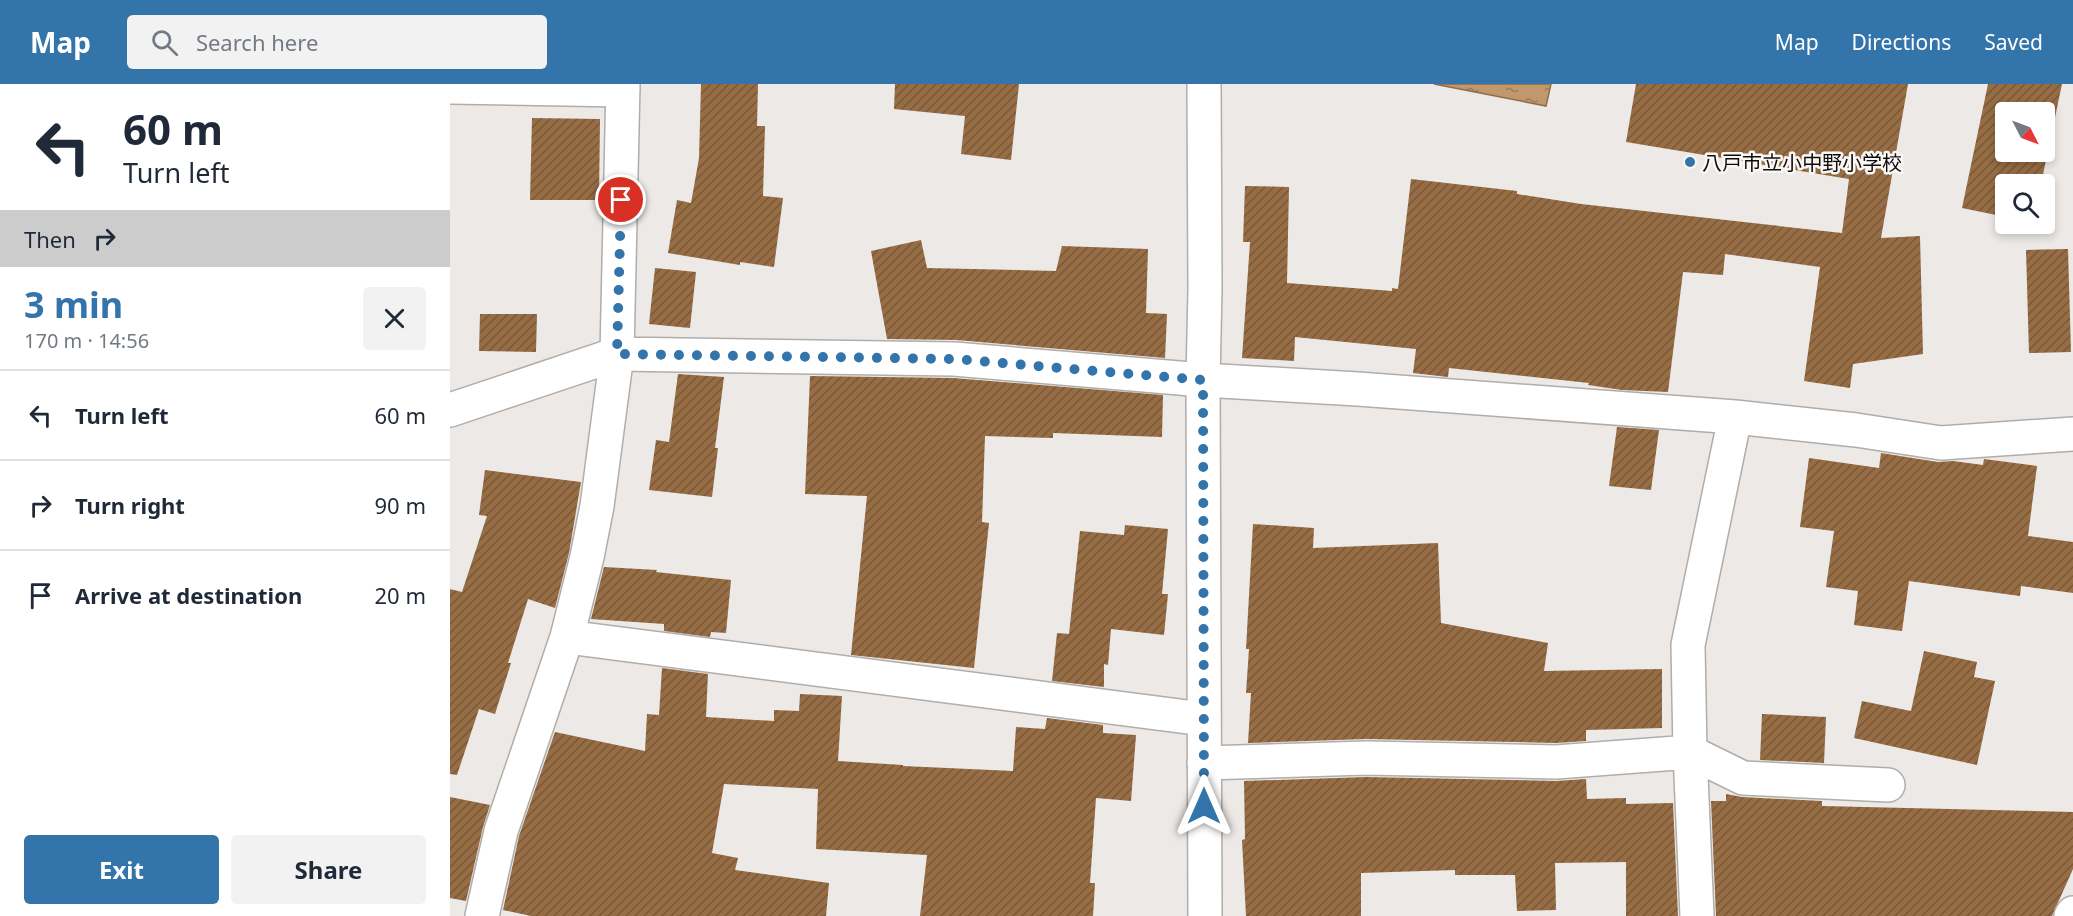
<!DOCTYPE html>
<html lang="en">
<head>
<meta charset="utf-8">
<style>
	:root { --surface:#fff; --page:#f2f2f3; --text:#1f2937; --muted:#747a83; --line:#e0e1e3; --accent:#3375ab }
	body { margin:0; font-family:"Noto Sans","Noto Sans JP",sans-serif; background:var(--page); color:var(--text); height:100vh; display:flex; flex-direction:column; font-size:22px; white-space:nowrap }
	* { box-sizing:border-box; margin:0 }
	p { font-size:20px; color:var(--muted) }
	.icon { flex:none; width:33px; height:33px; fill:none; stroke:currentColor; stroke-width:2; stroke-linecap:round; stroke-linejoin:round }
	.map { position:relative; flex:1; overflow:hidden }
	.side { display:flex; flex-direction:column; background:var(--surface); width:450px }
	.side>* { flex:none }
	.guide { background:#fff; color:var(--text); overflow:hidden }
	.needle { width:39px; rotate:132deg }
	.controls { position:absolute; left:1545px; top:18px; display:grid; gap:12px }
	.controls a { display:grid; place-items:center; width:60px; height:60px; border-radius:6px; background:var(--surface); box-shadow:0 3px 9px #0003; font-size:30px }
	.pin { position:absolute; display:grid; place-items:center; width:51px; height:51px; color:#fff; margin:-26px; border:3px solid #fff; border-radius:50%; box-shadow:0 2px 6px #0007 }
	.me { position:absolute; width:66px; margin:-33px; rotate:0deg; stroke-linejoin:round; filter:drop-shadow(0 0 4px #0008) }
	.turn { display:flex; align-items:center; gap:21px; height:126px; padding:0 24px; font-size:27px }
	.turn .icon { width:78px; height:78px; stroke-width:2.5 }
	.turn b { display:block; font-size:42px; line-height:51px }
	.then { display:flex; align-items:center; height:57px; padding:0 24px; background:#0003; gap:12px; font-size:22px }
	.round { display:grid; place-items:center; flex:none; width:63px; height:63px; border-radius:6px; background:var(--page) }
	.overview { display:flex; align-items:center; justify-content:space-between; height:102px; padding:0 24px }
	h1 { font-size:36px; font-weight:700; line-height:45px; color:var(--accent) }
	.button { display:flex; gap:12px; margin-top:auto; padding:12px 24px }
	.button a { flex:1; height:69px; border-radius:6px; background:var(--accent); color:#fff; font-size:24px; font-weight:700; line-height:69px; text-align:center }
	.button a+a { background:var(--page); color:var(--text) }
	ul { padding:0; list-style:none }
	li { display:flex; align-items:center; gap:18px; height:90px; padding:0 24px; border-top:2px solid var(--line) }
	li div { flex:1 }
	li b { display:block; font-size:22px }
	li em { font-style:normal }
	header { display:flex; align-items:center; gap:36px; box-sizing:border-box; height:84px; padding:0 30px; background:var(--accent); color:#fff }
	header strong { font-size:28px }
	nav { display:flex; gap:33px; margin-inline-start:auto; font-size:21px }
	.search { width:420px; height:54px; background:var(--page); display:flex; align-items:center; gap:15px; box-sizing:border-box; padding:0 21px; border-radius:6px; color:var(--muted); font-size:22px }
	main { display:flex; flex:1; min-height:0 }
	.map>svg:first-child { display:block }
	.water { fill:url(#water-ripples); stroke:#8b6d4f; stroke-width:1.5 }
	.building { fill:url(#building-hatch); fill-rule:evenodd }
	.lines { fill:none; stroke-linecap:round; stroke-linejoin:round }
	.street-casing { stroke:#b0adaa; stroke-width:36 }
	.secondary-casing { stroke:#b0adaa; stroke-width:36 }
	.street { stroke:#fff; stroke-width:33 }
	.secondary { stroke:#fff; stroke-width:33 }
	.route { stroke:#3375ab; stroke-width:10; stroke-dasharray:0 18 }
	.poi-dot { fill:#3375ab; stroke:#faf6f3; stroke-width:2 }
	.labels { text-anchor:middle; dominant-baseline:central; stroke-width:5; stroke-linejoin:round; paint-order:stroke }
	.poi-label { font-size:20px; fill:#0d0c0b; stroke:#faf6f3; text-anchor:start }
</style>
</head>
<body>
<header>
<strong>Map</strong>
<div class="search"><svg class="icon" aria-label="search" viewBox="0 0 24 24"><circle cx="10" cy="10" r="6"/><path d="M15 15l6 6"/></svg>Search here</div>
<nav><a>Map</a><a>Directions</a><a>Saved</a></nav>
</header>
<main>
<section class="side">
<div class="guide">
<div class="turn"><svg class="icon" aria-label="left" viewBox="0 0 24 24"><path d="M17 20v-9H6M10 6l-5 5 5 5"/></svg><div><b>60 m</b>Turn left</div></div>
<div class="then">Then<svg class="icon" aria-label="right" viewBox="0 0 24 24"><path d="M7 20v-9h11M14 6l5 5-5 5"/></svg></div>
</div>
<div class="overview"><div><h1>3 min</h1><p>170 m · 14:56</p></div><a class="round"><svg class="icon" aria-label="close" viewBox="0 0 24 24"><path d="M6 6l12 12M18 6L6 18"/></svg></a></div>
<ul>
<li><svg class="icon" aria-label="left" viewBox="0 0 24 24"><path d="M17 20v-9H6M10 6l-5 5 5 5"/></svg><div><b>Turn left</b></div><em>60 m</em></li>
<li><svg class="icon" aria-label="right" viewBox="0 0 24 24"><path d="M7 20v-9h11M14 6l5 5-5 5"/></svg><div><b>Turn right</b></div><em>90 m</em></li>
<li><svg class="icon" aria-label="arrive" viewBox="0 0 24 24"><path d="M6 21V4h12l-3 4 3 4H6"/></svg><div><b>Arrive at destination</b></div><em>20 m</em></li>
</ul>
<div class="button"><a>Exit</a><a>Share</a></div>
</section>
<div class="map">
<svg width="1623" height="832" viewBox="0 0 1623 832">
	<defs>
		<pattern id="water-ripples" width="26" height="14" patternUnits="userSpaceOnUse" patternTransform="scale(1.5)"><rect width="26" height="14" fill="#c1976c"/><path d="M2 4q2-2 4 0t4 0M15 11q2-2 4 0t4 0" fill="none" stroke="#9b7a57"/></pattern>
		<pattern id="building-hatch" width="6" height="6" patternUnits="userSpaceOnUse" patternTransform="scale(1.5)"><rect width="6" height="6" fill="#966d44"/><path d="M-1 1l2-2M0 6l6-6M5 7l2-2" fill="none" stroke="#795837"/></pattern>
	</defs>
	<rect width="100%" height="100%" fill="#ece9e6"/>
	<path class="water" d="M984,0H1101L1096,22Z"/>
	<path class="building" d="M251,0H308L307,42H315L313,112L333,114L324,183L290,178V181L218,169L227,116L241,119L249,74Z
		M445,0H569L561,76L511,70L515,32L444,25Z
		M1186,0H1458L1431,154L1470,152L1473,270L1403,280L1400,304L1354,297L1370,183L1275,170L1273,191L1233,188L1218,308L1172,306L1138,301L1139,299L999,284L998,293L963,289L966,265L845,253L844,277L792,274L800,158H793L795,102L839,103L837,199L942,207V204L948,205L961,95L1067,107V110L1131,120L1392,149L1399,95L1176,58Z
		M1538,0H1612L1591,100H1556V133L1512,124ZM1556,28H1594V68H1556Z
		M82,34L150,35L149,116H80Z
		M471,156L477,184L606,187L612,162L698,165L696,229L717,230L715,274L506,256L437,255L421,167Z
		M1618,165L1621,268L1579,269L1576,166Z
		M205,184L246,188L240,244L199,240Z
		M30,230H87L86,268L29,267Z
		M228,290L274,293L265,364H268L262,413L199,406L206,356L219,358Z
		M360,292L503,294L713,311L712,353L603,349V354L535,352L532,438L539,439L524,584L401,571L417,412L355,410Z
		M1167,343L1209,346L1201,406L1159,402Z
		M1431,369L1488,378L1503,377L1533,381L1534,375L1587,382L1578,452L1623,458V509L1571,502L1570,512L1459,497L1452,547L1404,541L1408,507L1376,503L1384,447L1350,443L1359,374L1429,384Z
		M35,386L131,398L119,469L105,524L78,515L58,579H61L45,630L29,625L7,691L0,690V505L12,508L37,432L29,431Z
		M803,440L864,444L863,464L988,459L991,539L1098,559L1094,587L1212,585V644L1136,646V657L1106,659L916,655L798,659L801,609H796L799,565H796Z
		M675,441L718,445L712,510H718L714,551L661,545L658,581L654,580V603L602,597L607,549L619,550L630,447L674,451Z
		M154,483L207,486L206,488L281,496L276,549L261,548L260,553L214,547V540L141,535Z
		M1474,567L1527,578L1524,593L1545,597L1527,681L1404,654L1412,617L1461,627Z
		M212,584L258,590L256,633L324,637V626L349,627L350,610L392,612L388,677L453,681V682L563,687L566,643L595,645L597,634L653,641V649L686,651L681,717L646,714L640,799H645L643,832H470L477,771L366,765L368,705L274,700L262,769L288,774L285,786L379,799L376,832H81L53,826L69,752L105,648L195,667L197,630L209,631Z
		M1312,630L1376,633L1374,679L1310,676Z
		M916,693L1106,697L1136,695L1137,715L1176,714V720L1223,719L1228,832H1176V778L1105,779L1106,826L1067,827L1065,791H1005V786L911,789V832H796L792,756L795,755L794,697Z
		M1276,710L1292,713L1372,717V722L1623,728V785L1602,832H1266L1261,717H1276Z
		M0,713L40,721L33,743L16,817L0,814Z"/>
	<g class="lines">
		<defs>
			<path id="street" d="M0,3L173,6
				M0,326L167,270L504,275L753,296L908,305L1285,333L1406,346L1491,359L1623,350
				M117,553L753,635
				M754,679L916,674L1106,678L1240,668L1293,694L1438,701
				M32,832L51,747L117,553L137,473L147,422L167,270L173,0
				M1247,832L1240,668L1238,561L1285,333
				M1621,832L1623,829"/>
			<path id="secondary" d="M754,0L755,205L753,296L755,832"/>
		</defs>
		<use href="#street" class="street-casing"/>
		<use href="#secondary" class="secondary-casing"/>
		<use href="#street" class="street"/>
		<use href="#secondary" class="secondary"/>
	</g>
	<g class="lines">
		<path class="route" d="M171,116L167,270L504,275L753,296L754,722"/>
	</g>
	<circle class="poi-dot" cx="1240" cy="78" r="6"/>
	<g class="labels">
		<g class="poi-label">
			<text x="1252" y="78">八戸市立小中野小学校</text>
		</g>
	</g>
</svg>
<div class="controls">
<a><svg class="needle" viewBox="-14 -14 28 28"><path d="M0-13l5 13h-10z" fill="#e53935"/><path d="M0 13l5-13h-10z" fill="#747a83"/></svg></a>
<a><svg class="icon" aria-label="search" viewBox="0 0 24 24"><circle cx="10" cy="10" r="6"/><path d="M15 15l6 6"/></svg></a>
</div>
<div class="pin" style="left:171px;top:116px;background:#d93025"><svg class="icon" aria-label="arrive" viewBox="0 0 24 24"><path d="M6 21V4h12l-3 4 3 4H6"/></svg></div>
<svg class="me" style="left:754px;top:722px" viewBox="-20 -20 40 40"><path d="M0-17L14 15 0 8-14 15z" fill="#3375ab" stroke="#fff" stroke-width="4"/></svg>
</div>
</main>
</body>
</html>
